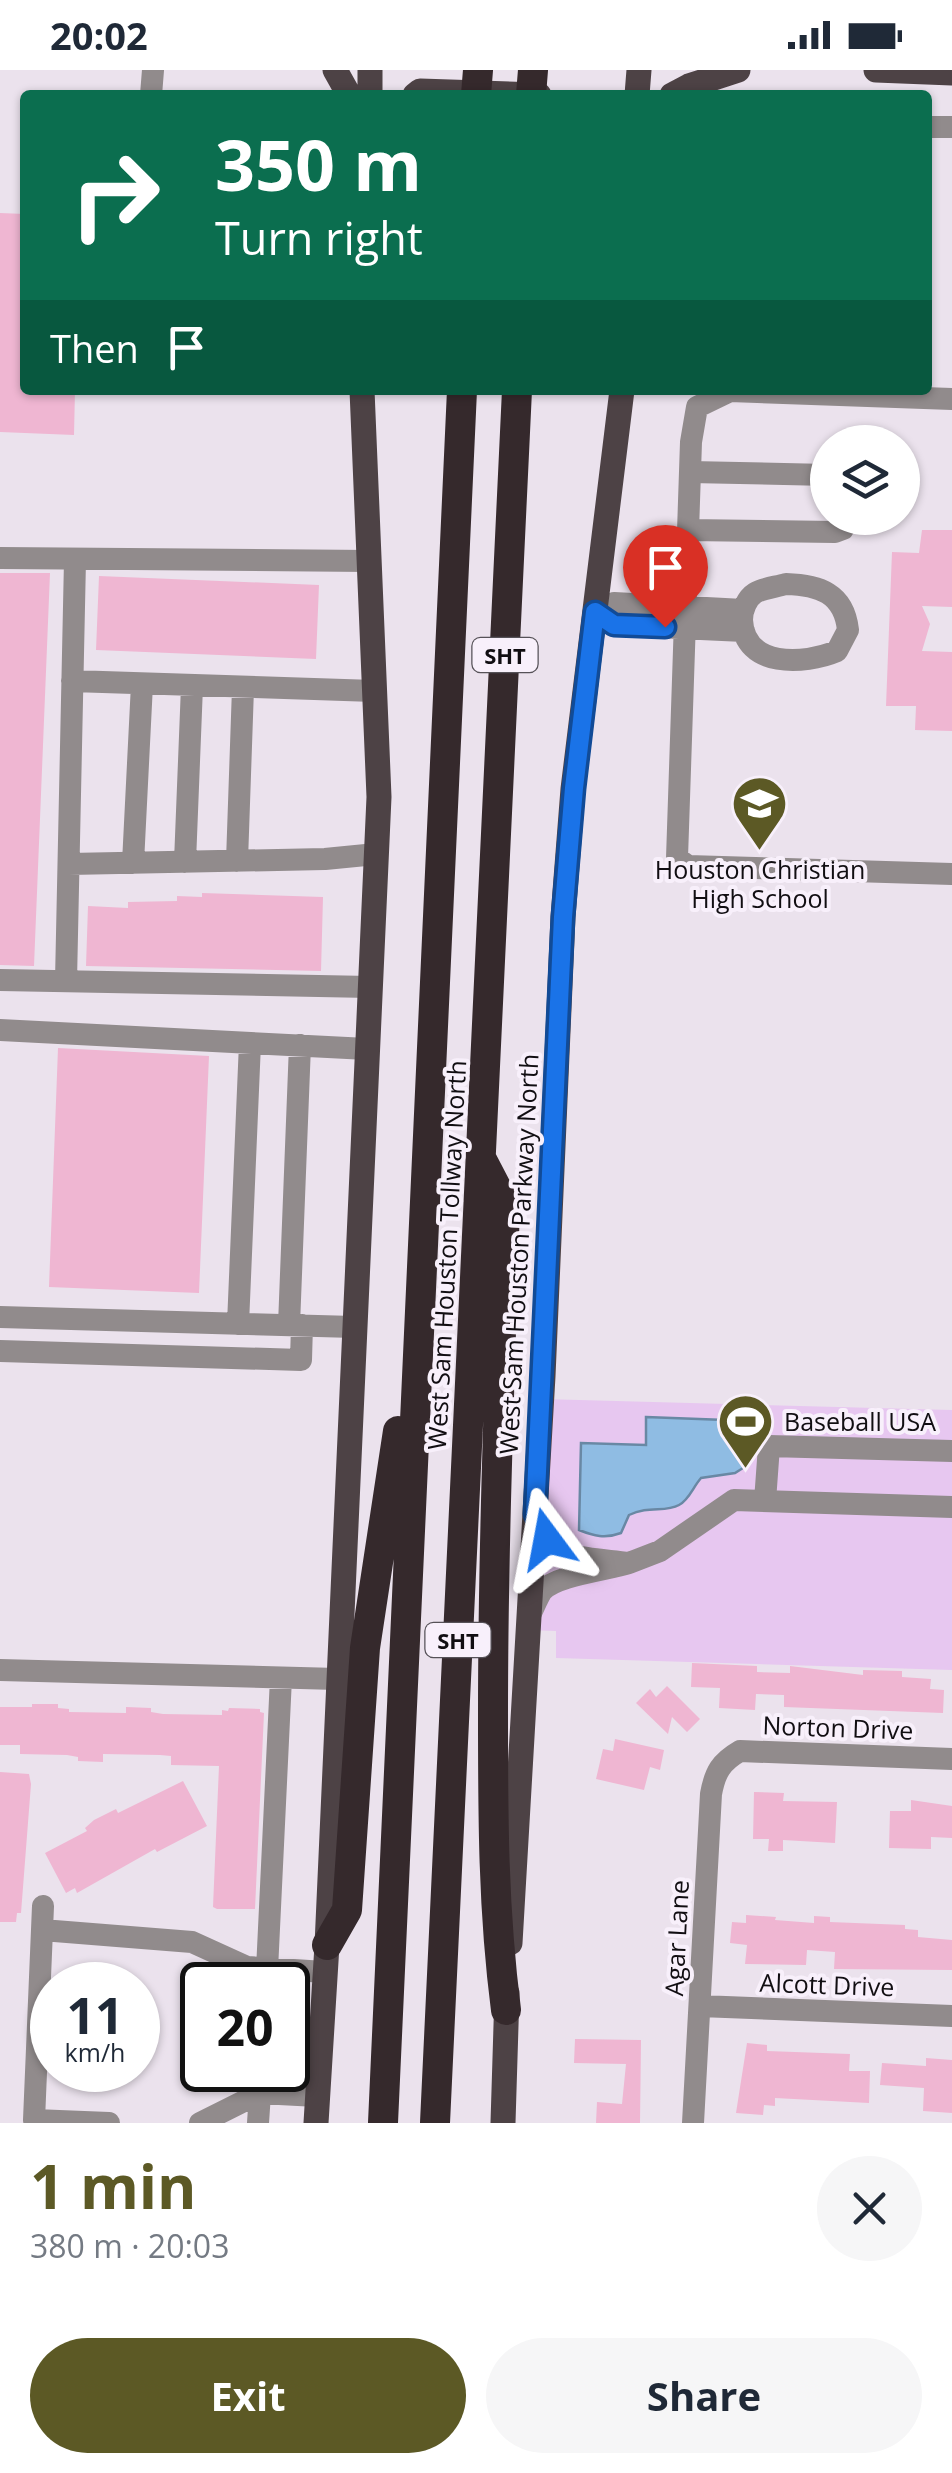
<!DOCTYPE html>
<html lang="en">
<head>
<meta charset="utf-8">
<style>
	:root { --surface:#fff; --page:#f6f6f7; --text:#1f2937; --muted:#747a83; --accent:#5c5925 }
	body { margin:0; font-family:"Open Sans",sans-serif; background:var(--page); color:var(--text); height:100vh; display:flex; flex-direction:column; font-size:38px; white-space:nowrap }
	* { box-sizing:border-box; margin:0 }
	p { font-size:32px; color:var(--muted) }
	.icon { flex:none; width:55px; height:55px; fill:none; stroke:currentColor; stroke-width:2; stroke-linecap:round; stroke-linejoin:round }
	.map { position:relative; height:2053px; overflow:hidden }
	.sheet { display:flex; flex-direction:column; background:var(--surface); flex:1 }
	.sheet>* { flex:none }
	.hud { position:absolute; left:20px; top:20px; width:912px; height:305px; border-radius:10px; box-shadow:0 2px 8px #0004; background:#0b6e4f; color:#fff; overflow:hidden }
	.fabs { position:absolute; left:810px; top:355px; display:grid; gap:20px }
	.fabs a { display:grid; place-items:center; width:110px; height:110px; border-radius:50%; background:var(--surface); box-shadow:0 2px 8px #0004; font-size:50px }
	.speed { position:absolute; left:30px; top:1892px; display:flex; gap:20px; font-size:50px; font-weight:700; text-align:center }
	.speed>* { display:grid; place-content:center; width:130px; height:130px; border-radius:50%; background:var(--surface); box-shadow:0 2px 8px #0004; line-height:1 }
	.speed small { font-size:25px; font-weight:400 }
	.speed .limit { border:5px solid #111; border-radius:15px; background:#fff; color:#111 }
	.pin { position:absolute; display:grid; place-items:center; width:85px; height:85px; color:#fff; margin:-102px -42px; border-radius:50% 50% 50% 0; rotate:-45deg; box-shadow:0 0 10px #0007 }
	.pin .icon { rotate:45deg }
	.me { position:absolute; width:110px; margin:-55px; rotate:347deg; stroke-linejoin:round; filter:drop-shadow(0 0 8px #0008) }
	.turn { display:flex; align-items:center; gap:35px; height:210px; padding:0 30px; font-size:45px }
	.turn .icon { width:130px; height:130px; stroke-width:2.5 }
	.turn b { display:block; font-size:70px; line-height:85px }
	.then { display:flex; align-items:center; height:95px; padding:0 30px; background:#0003; gap:20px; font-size:38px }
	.round { display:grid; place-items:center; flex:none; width:105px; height:105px; border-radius:52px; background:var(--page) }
	.overview { display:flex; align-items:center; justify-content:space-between; height:170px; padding:0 30px }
	h1 { font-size:60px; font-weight:700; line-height:75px; color:var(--accent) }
	.button { display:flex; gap:20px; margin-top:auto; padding:20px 30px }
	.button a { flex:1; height:115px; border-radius:60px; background:var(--accent); color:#fff; font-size:40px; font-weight:700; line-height:115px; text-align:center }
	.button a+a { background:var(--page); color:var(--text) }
	.status { display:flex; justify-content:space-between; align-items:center; height:70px; padding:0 50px; background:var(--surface); direction:ltr }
	.status svg { height:28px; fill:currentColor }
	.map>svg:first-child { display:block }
	.green { fill:#e7c7f0 }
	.water { fill:#8fbce3; stroke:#6988a4; stroke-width:2.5 }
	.building { fill:#efb6d2 }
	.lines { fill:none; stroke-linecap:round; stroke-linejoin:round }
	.minor { stroke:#918b8c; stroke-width:22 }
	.major { stroke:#4d4245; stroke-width:25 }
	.highway { stroke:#35292c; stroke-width:30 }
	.route-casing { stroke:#114b97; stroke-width:25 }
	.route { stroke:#1a73e8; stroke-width:18 }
	.labels { text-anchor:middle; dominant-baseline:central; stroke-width:8; stroke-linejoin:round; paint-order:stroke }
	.shield { fill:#f8f0fb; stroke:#565258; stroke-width:2.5 }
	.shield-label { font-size:22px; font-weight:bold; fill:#110e12 }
	.poi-label { font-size:25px; fill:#110e12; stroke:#f8f0fb }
	.street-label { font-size:25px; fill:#110e12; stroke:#f8f0fb }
</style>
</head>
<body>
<div class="status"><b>20:02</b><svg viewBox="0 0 49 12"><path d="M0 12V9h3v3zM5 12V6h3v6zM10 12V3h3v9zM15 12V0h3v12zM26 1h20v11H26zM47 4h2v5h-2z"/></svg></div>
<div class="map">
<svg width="952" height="2053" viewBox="0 0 952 2053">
	<rect width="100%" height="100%" fill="#ebe2ed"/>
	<path class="green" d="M542,1329L952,1340V1600L556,1588V1561L528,1560Z"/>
	<path class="water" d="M646,1347L751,1351V1376L743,1398L735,1403L701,1408C693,1417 689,1430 679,1435C665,1443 649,1435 629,1445L621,1463C605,1469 594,1466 579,1460L581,1373L646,1375Z"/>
	<path class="building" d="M0,143L25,144V320H75L74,365L0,362Z
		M922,460H952V537L922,536L930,554L922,581L952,582V661L915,660L916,636H886L892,482L919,483Z
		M0,503H50L34,896L0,895Z
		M99,506L319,515L316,589L96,580Z
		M202,823L323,827L321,901L86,896L88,836L128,838V832L177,831V826L202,827Z
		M58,978L209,986L199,1223L49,1217Z
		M692,1593L757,1596V1602L790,1603V1596L863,1605V1600L902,1601V1607L931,1609L930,1619L944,1620L943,1643L784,1637V1625L756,1624L755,1640L719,1638L720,1618L691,1617Z
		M667,1616L700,1649L687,1662L672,1647L668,1664L636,1633L650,1619L656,1627Z
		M32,1634H58V1638L69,1639V1642L126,1643V1637L151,1638V1642L163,1644L222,1645V1640L228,1641L229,1638L260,1639V1642L264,1643L255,1839H217L213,1837L219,1696L171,1695V1686L160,1685L103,1684V1692L78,1691V1687L67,1685L20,1684V1675H0V1637H32Z
		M615,1669L664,1680L660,1700L650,1697L644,1720L596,1709L603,1679L613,1681Z
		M0,1702L29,1704L31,1714L21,1843H17L16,1852H0Z
		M183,1711L207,1756L157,1782L155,1779L77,1823L75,1818L66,1823L45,1783L87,1761L85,1758L94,1750L116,1739L118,1743Z
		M754,1722L784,1723L783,1731L837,1732L835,1773L783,1770V1781H768L769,1769H753Z
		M911,1730L952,1736V1768L931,1767V1779L889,1778L890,1741H911Z
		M746,1845L776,1847L775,1850L814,1853V1846L830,1847V1852L905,1855V1859L918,1860V1867L952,1870V1900L834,1899L835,1882L807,1880L806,1895L745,1894L747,1875L730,1873L732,1852L746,1853Z
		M575,1969L641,1970L640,2053H596L597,2032L622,2034L626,1994L574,1993Z
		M747,1973L767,1975V1981L850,1984L849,2001H870L869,2033L775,2028V2036L764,2035L763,2045L736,2043Z
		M926,1988L952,1990V2043L923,2041L924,2018L880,2015L882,1993L926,1996Z"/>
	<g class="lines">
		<path class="minor" d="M151,25L153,0
			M928,57H952
			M952,329L730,321L697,337L691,372L677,788L688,796L952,804
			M690,402L828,405
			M688,460L835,462L843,459L846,448
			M0,488L369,491
			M786,514C819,515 844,523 848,560L837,581C804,595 744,598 742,550C742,540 747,528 755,523C763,518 776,517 786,514Z
			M743,540L614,533L595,542L614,555L744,561
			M72,611L374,621
			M237,791L243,618
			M185,792L192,616
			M133,793L142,614
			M69,794L325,789L376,784
			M0,910L370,917
			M66,911L75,490
			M0,960L367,979
			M0,1247L354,1257
			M238,1254L250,973
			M289,1255L300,975
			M0,1281L301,1290L302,1255
			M765,1431L769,1376L952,1381
			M629,1493L660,1481L734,1430L952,1437
			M531,1543C534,1537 538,1527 542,1521C556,1505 607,1500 629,1493C582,1487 558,1492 535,1445
			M0,1600L337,1609
			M43,1836L34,2050L109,2053
			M42,1860L192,1872L247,1897L325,1902
			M267,1900L281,1608
			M700,1936L952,1946
			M200,2053L260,2023L317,2026
			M258,2053L260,2023
			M693,2053L711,1724C715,1702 721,1692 740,1681L952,1689"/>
		<path class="major" d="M335,0L349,25
			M876,0L952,3
			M370,25V0
			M415,25L420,21L539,25
			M637,25L639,0
			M672,25L689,16L738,0
			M510,1873L543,1306L563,847L573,719L622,320
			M316,2053L327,1875L379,727L362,320
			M503,2053L507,1923"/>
		<path class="highway" d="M476,25L478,0
			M531,25L533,0
			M482,1090L505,1134C500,1304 493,1474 493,1644C493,1746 493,1839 506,1940
			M327,1875L347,1840L365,1578L398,1361
			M383,2053L462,320
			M435,2053L517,320"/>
	</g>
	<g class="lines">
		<defs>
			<path id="route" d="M547,1469L535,1444L563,847L574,718L595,542L614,555L665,557"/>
		</defs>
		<use href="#route" class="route-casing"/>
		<use href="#route" class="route"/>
	</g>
	<defs>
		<symbol id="school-pin" viewBox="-11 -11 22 30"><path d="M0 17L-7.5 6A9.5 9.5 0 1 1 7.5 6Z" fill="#5c5925" stroke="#f8f0fb"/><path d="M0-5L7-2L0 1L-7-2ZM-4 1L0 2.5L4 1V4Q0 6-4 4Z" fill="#fff"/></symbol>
		<symbol id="stadium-pin" viewBox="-11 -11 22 30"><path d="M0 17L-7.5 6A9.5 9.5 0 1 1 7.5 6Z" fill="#5c5925" stroke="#f8f0fb"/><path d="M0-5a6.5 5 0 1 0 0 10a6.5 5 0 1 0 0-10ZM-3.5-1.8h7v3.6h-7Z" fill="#fff"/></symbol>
	</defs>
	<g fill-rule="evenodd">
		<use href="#school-pin" x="728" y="702" width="63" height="86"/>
		<use href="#stadium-pin" x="714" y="1320" width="63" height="86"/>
	</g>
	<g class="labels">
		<g class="shield">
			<rect x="472.5" y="568" width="65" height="34" rx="8"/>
			<rect x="425.5" y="1553" width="65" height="34" rx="8"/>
		</g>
		<g class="shield-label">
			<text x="505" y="585">SHT</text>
			<text x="458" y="1570">SHT</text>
		</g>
		<g class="poi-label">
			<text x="760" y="799">Houston Christian<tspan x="760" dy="29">High School</tspan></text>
			<text x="784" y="1351" text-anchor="start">Baseball USA</text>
		</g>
		<g class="street-label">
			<text transform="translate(518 1184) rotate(-87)">West Sam Houston Parkway North</text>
			<text transform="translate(446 1185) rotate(-87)">West Sam Houston Tollway North</text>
			<text transform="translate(838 1657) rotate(2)">Norton Drive</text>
			<text transform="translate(676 1868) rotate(-87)">Agar Lane</text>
			<text transform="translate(827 1914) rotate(2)">Alcott Drive</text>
		</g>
	</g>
</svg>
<div class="fabs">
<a><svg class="icon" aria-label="layers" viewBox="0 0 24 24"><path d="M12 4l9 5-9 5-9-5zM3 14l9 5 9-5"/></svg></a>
</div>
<div class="speed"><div>11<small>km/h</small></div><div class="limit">20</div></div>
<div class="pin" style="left:665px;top:557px;background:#d93025"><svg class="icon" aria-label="arrive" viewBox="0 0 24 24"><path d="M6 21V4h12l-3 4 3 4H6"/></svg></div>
<svg class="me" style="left:547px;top:1469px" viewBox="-20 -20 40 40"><path d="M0-17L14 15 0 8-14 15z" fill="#1a73e8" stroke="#fff" stroke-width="4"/></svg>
<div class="hud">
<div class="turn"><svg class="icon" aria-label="right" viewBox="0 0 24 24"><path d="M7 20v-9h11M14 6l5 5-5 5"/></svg><div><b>350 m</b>Turn right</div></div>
<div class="then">Then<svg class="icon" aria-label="arrive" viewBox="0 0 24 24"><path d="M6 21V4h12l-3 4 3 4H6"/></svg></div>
</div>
</div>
<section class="sheet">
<div class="overview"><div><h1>1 min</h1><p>380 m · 20:03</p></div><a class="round"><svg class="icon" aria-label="close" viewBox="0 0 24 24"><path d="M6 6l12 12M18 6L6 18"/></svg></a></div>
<div class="button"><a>Exit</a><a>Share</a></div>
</section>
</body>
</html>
